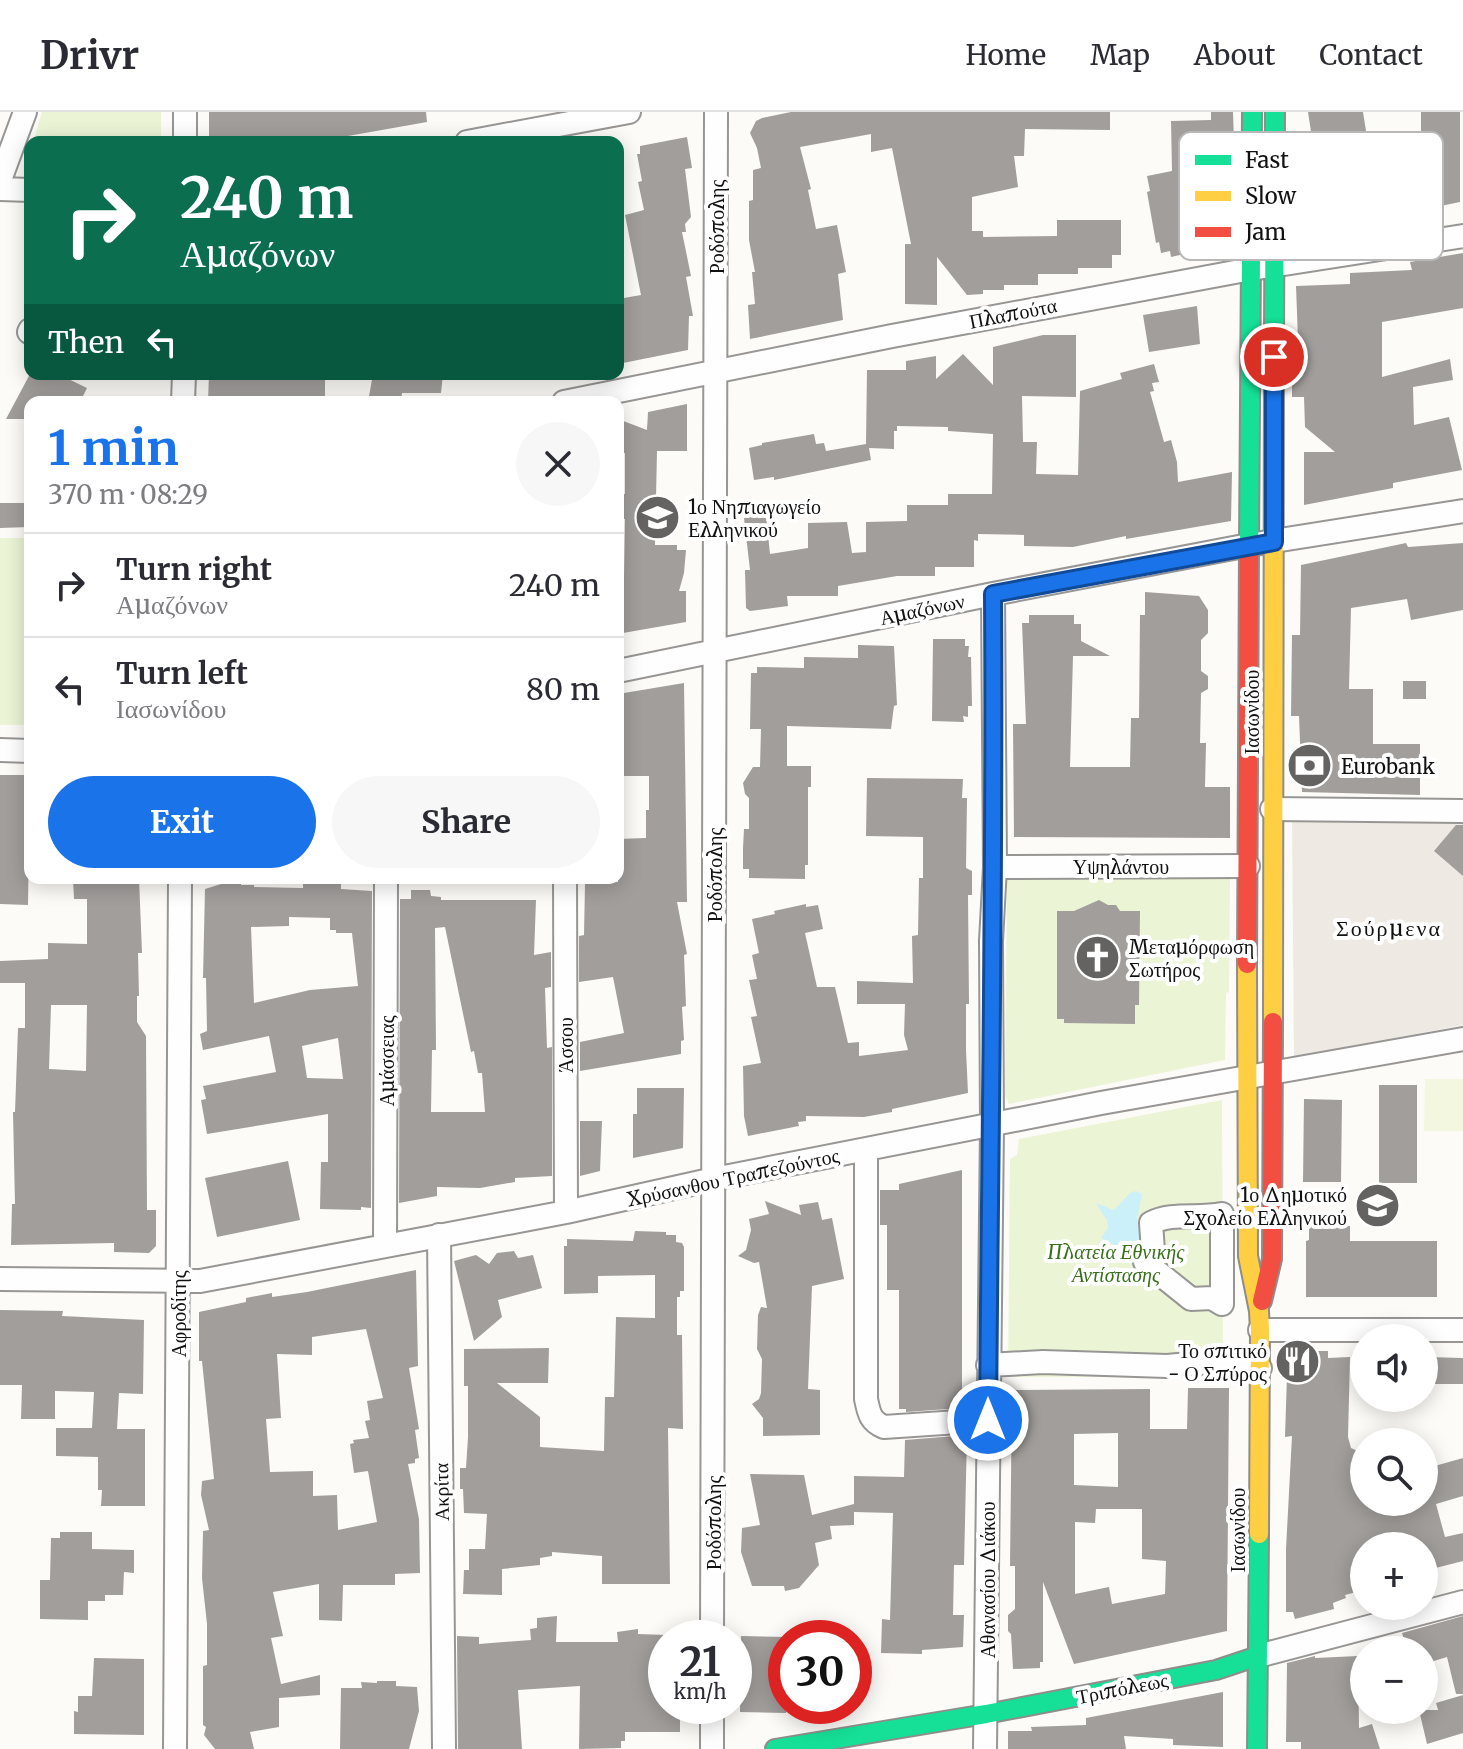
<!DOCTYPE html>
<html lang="en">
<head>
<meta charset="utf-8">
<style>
	:root { --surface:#fff; --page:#f7f7f7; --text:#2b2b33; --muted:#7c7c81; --line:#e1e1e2; --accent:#1a73e8 }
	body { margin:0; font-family:Merriweather,serif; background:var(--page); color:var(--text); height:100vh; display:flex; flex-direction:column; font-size:30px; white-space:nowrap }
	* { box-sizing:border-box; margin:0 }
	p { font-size:26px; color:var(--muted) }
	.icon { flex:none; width:44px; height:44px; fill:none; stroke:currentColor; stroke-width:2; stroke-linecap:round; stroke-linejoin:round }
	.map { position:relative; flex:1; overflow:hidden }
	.details { position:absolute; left:24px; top:284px; width:600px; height:488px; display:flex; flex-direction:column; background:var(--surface); border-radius:16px; box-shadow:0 4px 20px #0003 }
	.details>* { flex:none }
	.hud { position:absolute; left:24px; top:24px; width:600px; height:244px; border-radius:16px; box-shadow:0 4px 20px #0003; background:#0b6e4f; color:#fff; overflow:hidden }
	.tools { position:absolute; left:1350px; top:1212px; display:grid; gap:16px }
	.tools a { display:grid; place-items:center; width:88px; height:88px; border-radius:50%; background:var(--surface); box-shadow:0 4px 20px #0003; font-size:40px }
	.speed { position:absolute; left:648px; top:1508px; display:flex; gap:16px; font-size:40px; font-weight:700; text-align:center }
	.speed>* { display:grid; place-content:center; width:104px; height:104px; border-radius:50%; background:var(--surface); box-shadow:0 4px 20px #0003; line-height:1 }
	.speed small { font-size:20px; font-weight:400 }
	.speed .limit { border:12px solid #d22; background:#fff; color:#111 }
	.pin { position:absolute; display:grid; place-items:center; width:68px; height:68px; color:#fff; margin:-34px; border:4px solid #fff; border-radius:50%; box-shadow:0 2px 8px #0007 }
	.me { position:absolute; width:88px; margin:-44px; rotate:0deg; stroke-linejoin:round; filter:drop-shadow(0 0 6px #0008) }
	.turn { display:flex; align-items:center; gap:28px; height:168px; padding:0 24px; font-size:36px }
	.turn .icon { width:104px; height:104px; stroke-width:2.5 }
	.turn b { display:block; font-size:56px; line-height:68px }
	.then { display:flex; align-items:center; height:76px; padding:0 24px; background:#0003; gap:16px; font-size:30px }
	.round { display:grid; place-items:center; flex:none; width:84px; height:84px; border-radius:42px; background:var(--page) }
	.head { display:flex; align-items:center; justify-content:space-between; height:136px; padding:0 24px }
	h1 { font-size:48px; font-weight:700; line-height:60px; color:var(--accent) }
	.primary-button { display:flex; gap:16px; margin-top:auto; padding:16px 24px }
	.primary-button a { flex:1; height:92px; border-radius:48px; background:var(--accent); color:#fff; font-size:32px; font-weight:700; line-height:92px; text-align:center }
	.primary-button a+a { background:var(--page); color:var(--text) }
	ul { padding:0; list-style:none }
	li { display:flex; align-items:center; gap:24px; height:104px; padding:0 24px; border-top:2px solid var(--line) }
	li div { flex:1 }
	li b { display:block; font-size:30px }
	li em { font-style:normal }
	header { display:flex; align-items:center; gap:48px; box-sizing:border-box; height:112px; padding:0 40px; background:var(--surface); border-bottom:2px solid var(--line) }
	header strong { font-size:38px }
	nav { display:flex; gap:44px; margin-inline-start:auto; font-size:28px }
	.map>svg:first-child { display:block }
	.green { fill:#ebf4d5 }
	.pitch { fill:#f4f7df }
	.plaza { fill:#eee9e2 }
	.water { fill:#cbf0fa }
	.building { fill:#a19e9c; fill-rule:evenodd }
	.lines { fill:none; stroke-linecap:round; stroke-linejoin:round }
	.street-casing { stroke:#979695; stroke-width:26 }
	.fast-casing { stroke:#8e8d8b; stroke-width:22 }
	.slow-casing { stroke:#8e8d8b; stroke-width:22 }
	.jam-casing { stroke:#8e8d8b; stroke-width:22 }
	.street { stroke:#fffefe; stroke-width:22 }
	.fast { stroke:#16e098; stroke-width:18 }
	.slow { stroke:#ffcf43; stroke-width:18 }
	.jam { stroke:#f24e42; stroke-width:18 }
	.route-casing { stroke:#114b97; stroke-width:20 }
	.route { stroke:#1a73e8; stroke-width:14 }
	.labels { text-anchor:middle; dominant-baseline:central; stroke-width:8; stroke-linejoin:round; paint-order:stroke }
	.street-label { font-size:20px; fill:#111; stroke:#fff }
	.poi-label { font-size:20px; fill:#111; stroke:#fff; text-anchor:start }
	.park-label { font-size:20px; font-style:italic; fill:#38701a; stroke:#fff }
	.neighbourhood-label { font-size:22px; letter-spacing:2px; fill:#111; stroke:#fff }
	.key { fill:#fff; stroke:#b8b8b8; stroke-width:2 }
	.key-label { font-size:22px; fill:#111 }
</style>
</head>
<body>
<header>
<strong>Drivr</strong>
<nav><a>Home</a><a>Map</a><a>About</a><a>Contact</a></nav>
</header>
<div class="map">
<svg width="1463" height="1637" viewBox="0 0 1463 1637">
	<rect width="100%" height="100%" fill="#fdfbf7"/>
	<path class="green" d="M42,0H161V30H33Z
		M0,426H30V613H0Z
		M1007,762H1230L1229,880L1226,881L1225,948L1009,992L1005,983Z
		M1222,988L1223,1265H1008L1010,1047L1017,1043L1019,1027Z"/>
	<path class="pitch" d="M1425,967H1463V1019H1424Z"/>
	<path class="plaza" d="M1292,703L1463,705V913L1294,945Z"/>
	<path class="water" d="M1136,1079L1142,1082L1137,1108L1143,1125L1144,1132L1139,1143H1134L1101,1126L1108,1116L1107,1108L1096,1091L1114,1098L1130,1081Z"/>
	<path class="building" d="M209,0H426L427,10L314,30H209Z
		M791,0H1110V18L1025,17L1024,44H1014L1018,75L972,85V119H983V125L1057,124V108H1121V143H1112V156H1078V162H1038V173H1004V178H983V182L967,183L937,145V193L905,192V132H911L892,36L871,40V22L800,35L811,77L808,78L816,117L837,113L846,160L838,162L843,208L750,227L748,193L755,192L752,160H755L749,128V89L753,88V58L761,56L757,36L750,21L756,9L762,6Z
		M1211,0H1233L1234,30L1184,31L1192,70L1203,68L1215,120L1202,123L1204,133L1201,134L1202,138L1171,145L1170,139L1161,141L1159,130L1156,131L1147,80L1150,79L1147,64L1172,59L1171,9L1211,8Z
		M1308,0H1363L1380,106L1293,122V73L1316,69L1312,44L1334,39L1332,25L1312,26Z
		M1421,0H1460V90L1421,98Z
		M687,25L692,56L685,57L691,105L685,112L686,120H682L691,164L686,165L693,204H689L688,238L618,252V227L624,226L618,187L641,183L625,103L644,98L638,70L642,69L637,42H640V34Z
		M1463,141V196L1382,210V265L1450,247L1453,268L1413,275L1414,313L1449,305L1462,358L1393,371V376L1304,393V340H1335L1305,315L1304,285H1292V228H1298L1296,174L1350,172V161L1412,158L1410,150Z
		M1197,194L1200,232L1149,240L1143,203Z
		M1043,223H1076V285L1022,284L1023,330H1037L1036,362L1078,363L1080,279L1122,267L1120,261L1154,252L1159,270L1152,271L1154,279L1150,280L1164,330L1171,328L1177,350L1178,370L1232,360L1231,409L1126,427V424L1073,435L1024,434V423L978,422V429L974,428V455H935V464H897L838,474V484H787L788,494L750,499L746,496L745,458H750L744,406L766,403L770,442L808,436V411L847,410L852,441L866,440V410L907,409V393H948V382H992L993,322L948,319V315L897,314V319H894V337L869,336L871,348L774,368V365L754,368L749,336L762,333V331L814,322L816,332L824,331L826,339L866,332L867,258H906V249L936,244V267L963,242L993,273V235Z
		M30,262H58L87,276L80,290H30V307H6Z
		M209,262H325V290H208Z
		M373,262H443L441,281H402L401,290H368Z
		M687,292V339H657L655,433H677V438H686L684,461L679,479H686V510L623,521L625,407H618V381L625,382V341L618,343V307L647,318L648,300Z
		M0,391H30V415L0,416Z
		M1406,431L1408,435L1463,431V498L1411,508L1407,487L1351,496L1349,577H1373V632H1420V683L1302,680L1299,604H1291L1292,523H1300L1301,453Z
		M1145,480L1199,484L1208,498V521L1201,528V559L1208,564V577L1201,581L1200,631H1206L1205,675H1230V726L1014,725L1013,612H1026L1022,511H1029V503H1074V512H1081V529L1110,544H1073L1070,655H1130L1131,606H1139L1140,503H1145Z
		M933,527H965V534H969L968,545H971L972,594H968V605L963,604L964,610L932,609Z
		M858,533L894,534L897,593L894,594L891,617L787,614V654H811V675H808V753H805V767L749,766V757H743V736L744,717H749V686L745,682L743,671L753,655H760L761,617H750L751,561H757V555L804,556V545L858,546Z
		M1403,569H1426V587H1403Z
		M684,571L687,790H677L687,842L684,843L686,894L682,895L684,928L681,929V942L580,959V930L624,921L613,865L579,870V824L584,823L585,772L618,770V727L646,726V698H649V664H622V616H618V585H624V581Z
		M0,663H30L28,793L0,792Z
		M867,666L963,667L962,686H967L966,756L972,759V783H968L969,892H966V938L968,981L892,997V1000L864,1005L806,1004V1009L798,1010L799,1014L748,1024L744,1004L743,954L761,951L751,905L757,904L749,868L757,867L752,843L759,841L752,807L775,802L774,799L806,792V795L818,793L823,817L805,821L817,875H835L848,931L859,930V944L908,938L904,923L905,892H857V869L913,871L912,824L918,823L919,766H923V725L866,724Z
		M1456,713H1463V764L1434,739Z
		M73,766H139L142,841H138L139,884H137V910L146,924L147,1098H156V1134L149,1141L114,1140V1131L11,1133L12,1092H15L13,1000H15L18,916H25V871H0V849L48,847V831L87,832V787H74ZM51,893H87L86,959L49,957Z
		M303,766H341V777L372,779L371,1096L361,1095V1098L320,1097L321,1050H328V1002L207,1022L201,988L206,987L203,974L276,960L269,924L203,938L200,922L207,919L206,866H203L205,777L221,772L241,771V773H254V775L303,776ZM289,805L330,806V818H336V821H352L358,874L310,878L254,891L251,815L289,814ZM338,926L343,967L307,966L302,934Z
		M411,778H430L431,784L441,785V788H536L534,843L551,840V875L545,876L547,936L552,935V1064L515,1066V1070L480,1076L437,1075V1084L399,1091L400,787H411ZM445,815L471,940L474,939L478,961H482L485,1000H431L432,938H436L435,816Z
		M1099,788L1108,793H1116L1120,799H1140L1139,893H1135V912L1064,911V907H1057V799H1074Z
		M1379,973H1417V1071H1379Z
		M637,976H684L683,1036L633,1046V1002H637Z
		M1304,987L1342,988L1341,1070H1303Z
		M580,1009H602L600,1059L580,1064Z
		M288,1049L300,1108L217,1125L205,1066Z
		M962,1058V1296L906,1300V1297H899V1178H887V1113H880V1078H899V1072Z
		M765,1089L801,1103L799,1093L818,1090L822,1108L832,1106L844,1167L812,1174L808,1277L820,1278V1323L763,1324V1306L752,1292L759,1287L761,1281L762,1247L757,1237L758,1203L761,1195L767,1196L759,1150L754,1151L738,1144L746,1138L751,1118L749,1107L769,1102Z
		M1309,1114H1350V1129H1437V1185H1306V1129L1309,1128Z
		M635,1119L666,1120V1123H676V1130L682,1131L684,1135V1179H680V1185H677V1223H682L683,1317L668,1316L670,1472H602V1444L552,1440V1444L540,1446V1453L502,1457V1483L463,1482L464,1458H469V1437H485L487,1402L464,1401L463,1377H460V1356H466L468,1325V1274H464V1237L549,1236L548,1271H497L540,1305V1335L604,1339L605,1285H614L616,1205L655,1206V1163L598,1164V1181L564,1182V1134H567V1127L633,1129Z
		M514,1139L518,1146L533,1143L542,1176L498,1188L502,1205L474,1229L454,1149L476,1143L489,1152L497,1141Z
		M416,1158L418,1254L409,1256L419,1317L415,1318L419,1346L415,1347V1351L408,1352L419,1407L420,1461L395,1462V1473H343L342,1509L319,1508V1472L273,1480L283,1524L271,1526L281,1572L320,1563V1583L279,1586V1615L250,1620L254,1637H215L204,1623L206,1615L203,1613V1554L207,1553V1512L202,1466L203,1419L209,1418L201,1383L202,1369L214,1367L202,1249H199V1200L246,1190V1186L272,1181V1185L307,1180ZM366,1217L383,1286L367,1289L370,1308L365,1309L369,1326L353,1328L354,1331L350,1332L354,1361L368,1359L377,1410L338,1418L337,1383L313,1384V1359L270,1360L266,1307L281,1306L277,1242L312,1243V1225Z
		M0,1198L63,1199L62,1204L144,1208L143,1282L119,1281L117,1317H145V1394H101L102,1378H98V1345L56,1344V1316H92L94,1280L55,1279V1307H21L22,1273H0Z
		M1288,1232H1312V1239H1328V1246L1350,1245L1348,1325L1351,1336L1364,1342V1390H1424V1357L1463,1346V1384L1436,1392L1445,1425L1463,1421V1449L1424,1459V1434H1364V1478L1345,1483L1346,1486L1333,1491L1334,1497L1295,1507L1293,1500H1286V1437L1292,1324L1285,1325Z
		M1426,1245L1463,1246V1272H1425Z
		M1188,1276H1229L1227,1519L1074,1552L1043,1470V1550H1040V1556L1013,1557L1011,1522L1008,1519V1503L1015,1497V1454H1010L1012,1278L1150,1277V1317H1187ZM1118,1321V1375L1074,1373V1322ZM1096,1397H1142V1447L1166,1449L1165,1482L1112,1492L1109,1475L1075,1482V1410L1095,1411Z
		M967,1323L964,1453H954L953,1503H964L963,1535L922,1538V1542L881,1541L882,1507L890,1508L893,1401L854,1400V1413L830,1414L832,1427L815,1431L819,1453L799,1476L785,1479L784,1474H752L741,1440L742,1416L760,1413L750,1362L804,1363L812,1403L854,1392V1364L904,1365L905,1328Z
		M60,1420H92V1437L134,1438V1461L124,1460L123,1483H105V1489H88V1508L40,1507V1468H50L51,1426H60Z
		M557,1504L556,1530H618L617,1520L638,1517V1522L666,1523V1594L680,1595V1620H625V1629H621V1636L579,1637L580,1574L518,1578L522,1637H458L457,1524L479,1525V1532L531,1528L530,1517L537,1516V1506Z
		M1463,1504V1582H1456L1447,1545L1424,1552V1538H1407L1402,1521Z
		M741,1524L786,1525V1601L740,1600Z
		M1315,1544V1546L1358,1544L1359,1616L1372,1612L1380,1637H1301V1630H1286L1287,1551Z
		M94,1546L144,1547V1623L74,1622V1599L78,1600V1584H92Z
		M377,1569H396V1574L417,1575L419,1599L409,1637H340L341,1576H362L361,1570L377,1571Z
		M1223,1580V1635L1173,1633V1627L1124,1624L1126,1637H1008V1619H1032L1031,1615L1086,1613V1606Z
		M1463,1583V1621L1427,1632L1419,1598H1438L1436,1591Z"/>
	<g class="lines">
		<defs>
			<path id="street" d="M185,30V0
				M467,30L629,0
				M0,68L25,0
				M0,77L30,78
				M29,220L30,218
				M183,290L184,262
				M564,290L892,224L1251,157L1463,124
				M618,559L993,482L1249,433L1463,399
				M0,638L30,639
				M1272,697L1463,699
				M995,755L1248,754
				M565,766L566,1100
				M866,1038V1287C869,1301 870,1309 884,1315L988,1308
				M1222,1102V1192L1212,1186L1191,1187L1145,1150L1153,1139L1151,1111C1172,1100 1198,1107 1222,1102Z
				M439,1123L444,1637
				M385,1132L386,766
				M0,1167L200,1169L566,1100L714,1067L1101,991L1463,927
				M1260,1218H1463
				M988,1253L1043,1250L1167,1254L1211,1250L1260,1256
				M712,1526L716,0
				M1258,1544L1463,1490
				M175,1637L180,766
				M712,1637V1594
				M985,1637L992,1014L991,829L995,755L993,482"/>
			<path id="fast" d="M1274,223L1275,0
				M1249,437L1252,0
				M775,1637L986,1602L1216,1558L1258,1544
				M1257,1637L1259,1422"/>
			<path id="slow" d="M1247,852L1248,1144L1259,1199L1260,1218L1259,1422
				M1273,910L1274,223"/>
			<path id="jam" d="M1247,852L1249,437
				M1262,1189L1272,1147L1273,910"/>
		</defs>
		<use href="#street" class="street-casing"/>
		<use href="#fast" class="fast-casing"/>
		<use href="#slow" class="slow-casing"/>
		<use href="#jam" class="jam-casing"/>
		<use href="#street" class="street"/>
		<use href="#fast" class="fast"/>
		<use href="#slow" class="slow"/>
		<use href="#jam" class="jam"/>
	</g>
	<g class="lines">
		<defs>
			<path id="route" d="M988,1308C990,1033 995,758 993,482L1274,430V245"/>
		</defs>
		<use href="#route" class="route-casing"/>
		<use href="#route" class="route"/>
	</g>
	<defs>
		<symbol id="school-disc" viewBox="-11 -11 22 22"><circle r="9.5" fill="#646362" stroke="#fff"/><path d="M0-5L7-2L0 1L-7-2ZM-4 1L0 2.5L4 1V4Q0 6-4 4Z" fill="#fff"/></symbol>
		<symbol id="bank-disc" viewBox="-11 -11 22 22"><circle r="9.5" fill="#646362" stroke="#fff"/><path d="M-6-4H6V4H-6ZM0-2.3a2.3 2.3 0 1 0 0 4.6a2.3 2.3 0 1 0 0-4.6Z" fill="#fff"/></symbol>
		<symbol id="church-disc" viewBox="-11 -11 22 22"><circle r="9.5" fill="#646362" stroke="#fff"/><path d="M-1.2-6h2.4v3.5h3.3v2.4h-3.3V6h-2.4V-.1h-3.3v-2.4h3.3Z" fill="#fff"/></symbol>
		<symbol id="restaurant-disc" viewBox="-11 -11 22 22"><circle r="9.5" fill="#646362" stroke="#fff"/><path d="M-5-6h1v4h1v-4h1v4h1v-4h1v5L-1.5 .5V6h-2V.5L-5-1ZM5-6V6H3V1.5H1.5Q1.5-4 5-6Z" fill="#fff"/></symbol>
	</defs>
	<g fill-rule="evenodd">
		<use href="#school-disc" x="632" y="380" width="51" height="51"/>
		<use href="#bank-disc" x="1284" y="628" width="51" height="51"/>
		<use href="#church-disc" x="1072" y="820" width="51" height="51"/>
		<use href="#school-disc" x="1352" y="1068" width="51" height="51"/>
		<use href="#restaurant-disc" x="1272" y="1224" width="51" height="51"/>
	</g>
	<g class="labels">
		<g class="street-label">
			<text transform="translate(716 115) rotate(-90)">Ροδόπολης</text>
			<text transform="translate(1013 201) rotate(-11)">Πλαπούτα</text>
			<text transform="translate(922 497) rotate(-12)">Αμαζόνων</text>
			<text transform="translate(1251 600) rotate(-90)">Ιασωνίδου</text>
			<text x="1121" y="754">Υψηλάντου</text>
			<text transform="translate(714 763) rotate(-90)">Ροδόπολης</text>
			<text transform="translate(565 933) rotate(-90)">Άσσου</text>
			<text transform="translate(386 949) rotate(-90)">Αμάσσειας</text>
			<text transform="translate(733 1065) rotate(-12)">Χρύσανθου Τραπεζούντος</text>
			<text transform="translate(178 1202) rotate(-90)">Αφροδίτης</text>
			<text transform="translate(441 1380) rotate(-91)">Ακρίτα</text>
			<text transform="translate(713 1411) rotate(-90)">Ροδόπολης</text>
			<text transform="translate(1237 1418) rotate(-90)">Ιασωνίδου</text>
			<text transform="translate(987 1468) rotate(-90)">Αθανασίου Διάκου</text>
			<text transform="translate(1122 1576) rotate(-11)">Τριπόλεως</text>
		</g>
		<g class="poi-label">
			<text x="688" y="394">1ο Νηπιαγωγείο<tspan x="688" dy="23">Ελληνικού</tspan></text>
			<text x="1341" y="654">Eurobank</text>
			<text x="1129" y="834">Μεταμόρφωση<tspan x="1129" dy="23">Σωτήρος</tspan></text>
			<text x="1347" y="1082" text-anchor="end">1ο Δημοτικό<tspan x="1347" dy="23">Σχολείο Ελληνικού</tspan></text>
			<text x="1267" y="1238" text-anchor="end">Το σπιτικό<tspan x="1267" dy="23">- Ο Σπύρος</tspan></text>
		</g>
		<g class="park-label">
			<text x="1116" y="1139">Πλατεία Εθνικής<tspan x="1116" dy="23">Αντίστασης</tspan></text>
		</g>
		<g class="neighbourhood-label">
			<text x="1389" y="816">Σούρμενα</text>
		</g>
	</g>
	<rect x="1179" y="20" width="264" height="128" rx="12" class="key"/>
	<rect x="1195" y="43" width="36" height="10" fill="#16e098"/>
	<rect x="1195" y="79" width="36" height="10" fill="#ffcf43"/>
	<rect x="1195" y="115" width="36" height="10" fill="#f24e42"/>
	<g class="key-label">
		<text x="1245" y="56">Fast</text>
		<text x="1245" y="92">Slow</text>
		<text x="1245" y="128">Jam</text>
	</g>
</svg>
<div class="tools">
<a><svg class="icon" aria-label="sound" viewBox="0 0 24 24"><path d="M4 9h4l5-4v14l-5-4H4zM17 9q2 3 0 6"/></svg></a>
<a><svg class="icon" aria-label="search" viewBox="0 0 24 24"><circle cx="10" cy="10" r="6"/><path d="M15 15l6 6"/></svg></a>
<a>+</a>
<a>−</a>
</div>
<div class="speed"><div>21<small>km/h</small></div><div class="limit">30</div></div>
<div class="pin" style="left:1274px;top:245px;background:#d93025"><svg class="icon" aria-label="arrive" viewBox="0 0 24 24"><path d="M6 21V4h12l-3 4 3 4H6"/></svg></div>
<svg class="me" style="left:988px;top:1308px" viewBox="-20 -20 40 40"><circle r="17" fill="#1a73e8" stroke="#fff" stroke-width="3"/><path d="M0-11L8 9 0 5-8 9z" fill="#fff"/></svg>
<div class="hud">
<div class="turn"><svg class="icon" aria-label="right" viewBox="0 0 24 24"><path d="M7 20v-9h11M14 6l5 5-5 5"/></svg><div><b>240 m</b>Αμαζόνων</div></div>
<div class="then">Then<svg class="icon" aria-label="left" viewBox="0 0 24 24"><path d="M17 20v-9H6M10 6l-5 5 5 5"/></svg></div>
</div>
<section class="details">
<div class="head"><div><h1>1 min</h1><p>370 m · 08:29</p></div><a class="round"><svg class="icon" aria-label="close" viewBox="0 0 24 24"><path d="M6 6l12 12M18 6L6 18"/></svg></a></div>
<ul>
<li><svg class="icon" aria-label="right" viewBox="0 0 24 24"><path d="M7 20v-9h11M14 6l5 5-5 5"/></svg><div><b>Turn right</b><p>Αμαζόνων</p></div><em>240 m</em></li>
<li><svg class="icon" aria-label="left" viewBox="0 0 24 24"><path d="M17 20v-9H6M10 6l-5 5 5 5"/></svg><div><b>Turn left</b><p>Ιασωνίδου</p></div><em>80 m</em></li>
</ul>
<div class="primary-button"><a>Exit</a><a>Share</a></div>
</section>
</div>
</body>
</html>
